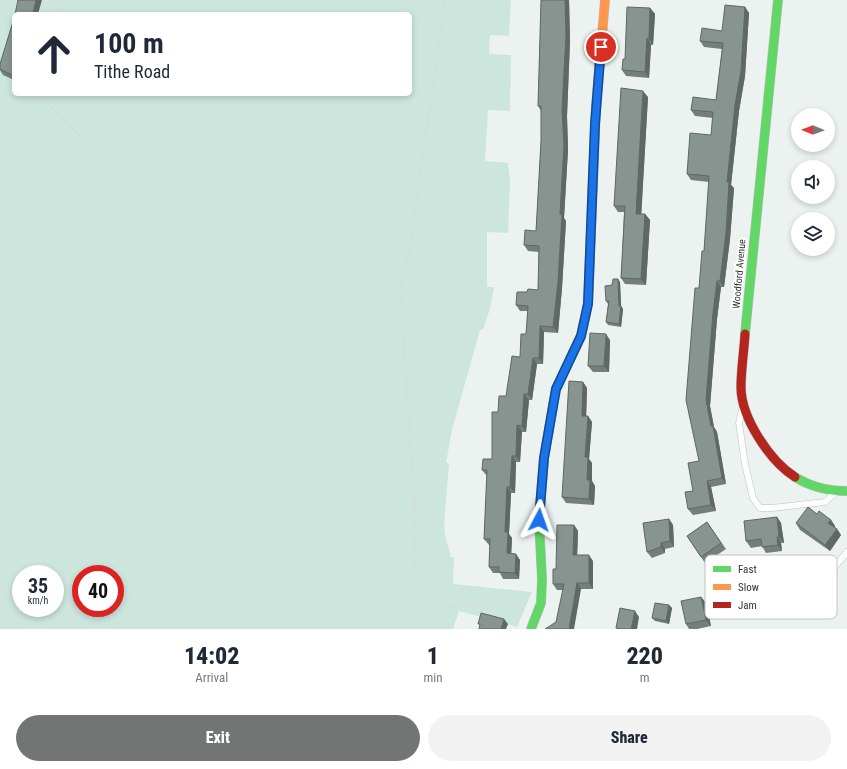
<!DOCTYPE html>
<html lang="en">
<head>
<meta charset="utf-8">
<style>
	:root { --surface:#fff; --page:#f2f2f3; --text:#1f2937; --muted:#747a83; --accent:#717674 }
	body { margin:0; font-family:"Roboto Condensed",sans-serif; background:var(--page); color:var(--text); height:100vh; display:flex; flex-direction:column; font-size:15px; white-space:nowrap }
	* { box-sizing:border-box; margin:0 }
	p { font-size:13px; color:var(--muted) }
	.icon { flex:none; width:22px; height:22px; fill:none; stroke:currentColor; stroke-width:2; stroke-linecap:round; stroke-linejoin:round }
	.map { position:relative; height:629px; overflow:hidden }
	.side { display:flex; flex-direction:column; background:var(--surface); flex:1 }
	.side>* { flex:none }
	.guide { position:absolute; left:12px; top:12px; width:400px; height:84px; border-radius:6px; box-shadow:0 2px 6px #0003; background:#fff; color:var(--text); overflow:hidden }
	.needle { width:26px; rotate:271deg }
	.fabs { position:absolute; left:791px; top:108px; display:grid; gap:8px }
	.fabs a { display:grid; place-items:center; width:44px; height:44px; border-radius:50%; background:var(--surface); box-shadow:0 2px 6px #0003; font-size:20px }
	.speed { position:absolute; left:12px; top:565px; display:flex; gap:8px; font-size:20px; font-weight:700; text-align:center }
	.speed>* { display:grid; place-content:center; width:52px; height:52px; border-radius:50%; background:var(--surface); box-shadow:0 2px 6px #0003; line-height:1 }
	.speed small { font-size:10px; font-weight:400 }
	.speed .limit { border:6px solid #d22; background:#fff; color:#111 }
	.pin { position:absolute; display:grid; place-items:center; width:34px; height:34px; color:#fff; margin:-17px; border:2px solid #fff; border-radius:50%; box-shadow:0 1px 4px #0007 }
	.me { position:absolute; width:44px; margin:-22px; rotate:4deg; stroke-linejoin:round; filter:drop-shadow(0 0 3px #0008) }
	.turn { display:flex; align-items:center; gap:14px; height:84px; padding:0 16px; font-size:18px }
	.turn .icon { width:52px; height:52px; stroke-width:2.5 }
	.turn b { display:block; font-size:28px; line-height:34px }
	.eta { display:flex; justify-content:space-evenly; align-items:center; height:68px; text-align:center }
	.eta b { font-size:24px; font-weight:800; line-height:28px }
	.primary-button { display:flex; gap:8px; margin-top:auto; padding:8px 16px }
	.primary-button a { flex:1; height:46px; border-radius:24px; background:var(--accent); color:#fff; font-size:16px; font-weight:800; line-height:46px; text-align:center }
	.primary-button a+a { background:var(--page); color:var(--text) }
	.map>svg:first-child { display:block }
	.green { fill:#cde6dd; fill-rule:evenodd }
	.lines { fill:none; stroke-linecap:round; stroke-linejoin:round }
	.lane-casing { stroke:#bdc3c0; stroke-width:7 }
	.fast-casing { stroke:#bdc3c0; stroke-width:10 }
	.slow-casing { stroke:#bdc3c0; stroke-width:10 }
	.jam-casing { stroke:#bdc3c0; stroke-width:10 }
	.path { stroke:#d7d9d9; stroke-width:2.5; stroke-dasharray:2 3; stroke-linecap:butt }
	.lane { stroke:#fcfdfd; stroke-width:6 }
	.fast { stroke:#63d668; stroke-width:9 }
	.slow { stroke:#ff974d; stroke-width:9 }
	.jam { stroke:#b3261e; stroke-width:9 }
	.wall { fill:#747f7c }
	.shaded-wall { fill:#5e6865 }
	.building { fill:#879490; stroke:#5e6865 }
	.route-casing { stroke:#114b97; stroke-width:10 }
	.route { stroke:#1a73e8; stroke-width:7 }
	.labels { text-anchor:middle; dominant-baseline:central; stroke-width:4; stroke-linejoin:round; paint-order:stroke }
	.street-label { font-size:10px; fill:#2f3432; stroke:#fff }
	.key { fill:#fff; stroke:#c1c2c2; stroke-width:1 }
	.key-label { font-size:11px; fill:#2f3432 }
</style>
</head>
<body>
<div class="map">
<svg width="847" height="629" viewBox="0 0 847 629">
	<rect width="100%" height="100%" fill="#ebf2ef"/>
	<path class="green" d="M0,0H511L509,36L490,35L489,54L511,55L510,111L488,110L485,161L508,163L510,181L508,233L487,232V287H494L490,309L483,329L480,330L452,430L446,463H449L444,525L445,535L451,557H454L453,584L532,592L517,627L459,611L453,629H0ZM14,14H410V94H14ZM21,574H55V608H21ZM81,574H115V608H81Z"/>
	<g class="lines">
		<defs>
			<path id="lane" d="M742,410L739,423L745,464L753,498L760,508H772L825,502L835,493
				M833,569L847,552"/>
			<path id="fast" d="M745,334L778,0
				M795,477C811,487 828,491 847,491
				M531,629L541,603L542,579L539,520L544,458L556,389L581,336L588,304L596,107"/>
			<path id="slow" d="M596,107L605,0"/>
			<path id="jam" d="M745,334C744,351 741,370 741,387C741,418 770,461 795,477"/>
		</defs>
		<use href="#lane" class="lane-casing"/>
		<use href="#fast" class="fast-casing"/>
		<use href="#slow" class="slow-casing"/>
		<use href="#jam" class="jam-casing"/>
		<path class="path" d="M445,0L409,255L400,286L416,529L414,565L425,599L447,606L526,604
			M56,14L62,0
			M45,94L48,105L83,139L88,154"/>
		<use href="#lane" class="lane"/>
		<use href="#fast" class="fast"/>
		<use href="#slow" class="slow"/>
		<use href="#jam" class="jam"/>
	</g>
	<path class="wall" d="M541,0H569L570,41L567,116L568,150L564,218L566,221L562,288L558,333L544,332L543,364H537L532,400H529L526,432H522L520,462H516L515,493H511L509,534L512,538L511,554L520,560L519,579H503L500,573H493L489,567L490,545H489L484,539L487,476L482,470L492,459L498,412L506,396L520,357L526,334L528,311H520L516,305L527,292L538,290L539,252L528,251L524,245L536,231L541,141V111L538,106Z
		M745,7L749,13L745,76L739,111L731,185L734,188L730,239L724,287H721L717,319L710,406L714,427L717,432L726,484L711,487L716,511L693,515L688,509L693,491L699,461V288L704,251L709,182L691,180L687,174L711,135L713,118L695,116L691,110L716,100L722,49L704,47L700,41L722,31Z
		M650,8L655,14L653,45H651L649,78L626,76L622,70L625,59Z
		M14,17V80L3,75L0,70V64L12,25Z
		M648,97L641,214H645L650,220L646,285L625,284L621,278L624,212H618L614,206Z
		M620,282L621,306L623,309L621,327L608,325L606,322L608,304L606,301L612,285Z
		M610,340L609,372H593L588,366Z
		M583,382L587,388L586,416H588L592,422L589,459L592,463V481L595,486L594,505L566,503L562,497Z
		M817,514L831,520L835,526L834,527L837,529L841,535L830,551L800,530L796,523Z
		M777,517L781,523L784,543H781L782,551L766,553L762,546L751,548L746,541Z
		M669,519L673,525L674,547L665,549V553L652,558L647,552Z
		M707,522L726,549L705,563L687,536Z
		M574,525L578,531L577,555L593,561V589H581L556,622L563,590H557L553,584L556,569Z
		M701,597L706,603L711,626L697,629H689L686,624Z
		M669,605L672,608L669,624L655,621L652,618Z"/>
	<path class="shaded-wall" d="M36,0H42L38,14H33Z
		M565,0H569L570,41L567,116L568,150L564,218L566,221L562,288L558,333L553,327L560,214Z
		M745,7L749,13L745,76L739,111L731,185L734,188L730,239L724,287L720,281L727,182Z
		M650,8L655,14L653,45L649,39Z
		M647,38L651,45L649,78L645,72Z
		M643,91L648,97L641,220L636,214Z
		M645,214L650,220L646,285L641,279Z
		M618,279L620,282L621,306L623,309L621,327L619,324V306Z
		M717,281L721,287L717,319L710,406L714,427L717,432L726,484L722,478L711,426L706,400L713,313Z
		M540,326L544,332L543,364L539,358Z
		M606,334L610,340L609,372L604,366Z
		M533,358L537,364L532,400L528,394Z
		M583,382L587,388L586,422L582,416Z
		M524,394L529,400L526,432L522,426Z
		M588,416L592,422L589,459L592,463V481L595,486L594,505L589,499L585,457Z
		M517,425L522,432L520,462L516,456Z
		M512,456L516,462L515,493L510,487Z
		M707,481L711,487L716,511L711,505Z
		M507,487L511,493L509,534L512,538L511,559L507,553L505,532Z
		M777,517L781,523L784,543L779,537Z
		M669,519L673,525L674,547L670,541Z
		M831,520L835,526L833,529L828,523Z
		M574,525L578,531L577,561L573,555Z
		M837,529L841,535L830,551L825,545Z
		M777,537L781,543L782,551L778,545Z
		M661,543L665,549V553L661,547Z
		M516,554L520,560L519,579L515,573Z
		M589,555L593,561V589L589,583Z
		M577,583L581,589L574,629H569Z
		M701,597L706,603L711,626L706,620Z
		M669,605L672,608L669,624L666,621Z
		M635,611L639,617L637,629H631Z
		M504,619L508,624L506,629H501Z"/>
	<path class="building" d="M18,0H36L33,14H15Z
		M541,0H565L566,35L562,110L564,144L560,214L562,215L558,282L553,327L540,326L539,358H533L528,394H524L522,426L517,425L516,456H512L510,487H507L505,532H508L507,553L516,554L515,573L499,572V567H489L490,539H484L487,470H482L483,459H492V412H498L499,396H506L512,356L520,357L521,334H526L528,306L516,305L517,292H527L528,289L538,290L539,246L524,245L525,230L536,231L541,141V106H538Z
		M725,5L745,7L741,71L735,105L727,182H729L726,233L720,281H717L713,313L706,400L711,426H713L722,478L707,481L711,505L688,509L685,492L693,491L688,463L699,461L686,400L695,288H699L702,251H704L709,176L687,174L689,147L690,133L711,135L713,112L691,110L693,97L716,100L723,43L700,41L702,28L722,31Z
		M627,7L650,8L649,39L647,38L645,72L622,70L623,59H625Z
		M14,17V76L0,69V64L12,25Z
		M621,88L643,91L636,214H645L641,279L621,278L625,206H614Z
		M613,279H618L619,306H621L619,324L606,322L609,301H606L605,286L612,285Z
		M590,333L606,334L604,366H588Z
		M569,381L583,382L582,416H588L585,457H588L587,480H590L589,499L562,497Z
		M808,507L817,514L819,511L831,520L828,523L837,529L825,545L796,523Z
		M777,517L779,537H777L778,545L762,547L761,539L746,541L744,521Z
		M669,519L670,541L661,543V547L647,552L643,523Z
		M707,522L721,543L701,557L687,536Z
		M557,525H574L573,555H589V583H577L569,629H545L556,622L564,584H553V569H556Z
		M701,597L706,620L686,624L681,601Z
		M655,603L669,605L666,621L652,618Z
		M620,608L635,611L631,629H621L616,628Z
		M481,613L504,619L501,629H479L480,624H478Z"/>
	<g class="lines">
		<defs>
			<path id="route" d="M539,520L544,458L556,389L581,336L588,304L595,124L601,47"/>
		</defs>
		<use href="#route" class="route-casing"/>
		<use href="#route" class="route"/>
	</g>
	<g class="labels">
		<g class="street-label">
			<text transform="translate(739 274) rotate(-85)">Woodford Avenue</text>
		</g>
	</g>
	<rect x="705" y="555" width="132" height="64" rx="6" class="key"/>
	<rect x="713" y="566" width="18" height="6" fill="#63d668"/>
	<rect x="713" y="584" width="18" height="6" fill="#ff974d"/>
	<rect x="713" y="602" width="18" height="6" fill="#b3261e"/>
	<g class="key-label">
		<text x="738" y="573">Fast</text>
		<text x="738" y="591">Slow</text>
		<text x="738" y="609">Jam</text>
	</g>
</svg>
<div class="fabs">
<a><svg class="needle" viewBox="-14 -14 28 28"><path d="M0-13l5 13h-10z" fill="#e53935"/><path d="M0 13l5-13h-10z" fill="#747a83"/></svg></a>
<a><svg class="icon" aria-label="sound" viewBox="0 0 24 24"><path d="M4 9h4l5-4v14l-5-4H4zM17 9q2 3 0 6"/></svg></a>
<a><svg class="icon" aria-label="layers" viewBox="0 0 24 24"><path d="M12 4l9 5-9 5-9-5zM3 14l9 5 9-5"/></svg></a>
</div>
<div class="speed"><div>35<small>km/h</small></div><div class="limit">40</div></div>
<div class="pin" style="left:601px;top:47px;background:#d93025"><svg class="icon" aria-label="arrive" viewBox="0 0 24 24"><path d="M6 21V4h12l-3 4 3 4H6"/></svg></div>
<svg class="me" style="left:539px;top:520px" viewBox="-20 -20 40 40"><path d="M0-17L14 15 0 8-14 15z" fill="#1a73e8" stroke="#fff" stroke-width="4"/></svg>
<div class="guide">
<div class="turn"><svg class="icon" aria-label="ahead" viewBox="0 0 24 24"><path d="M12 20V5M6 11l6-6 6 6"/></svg><div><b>100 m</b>Tithe Road</div></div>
</div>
</div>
<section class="side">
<div class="eta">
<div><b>14:02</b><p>Arrival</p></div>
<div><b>1</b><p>min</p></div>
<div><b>220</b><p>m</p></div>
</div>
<div class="primary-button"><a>Exit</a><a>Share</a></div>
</section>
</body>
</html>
